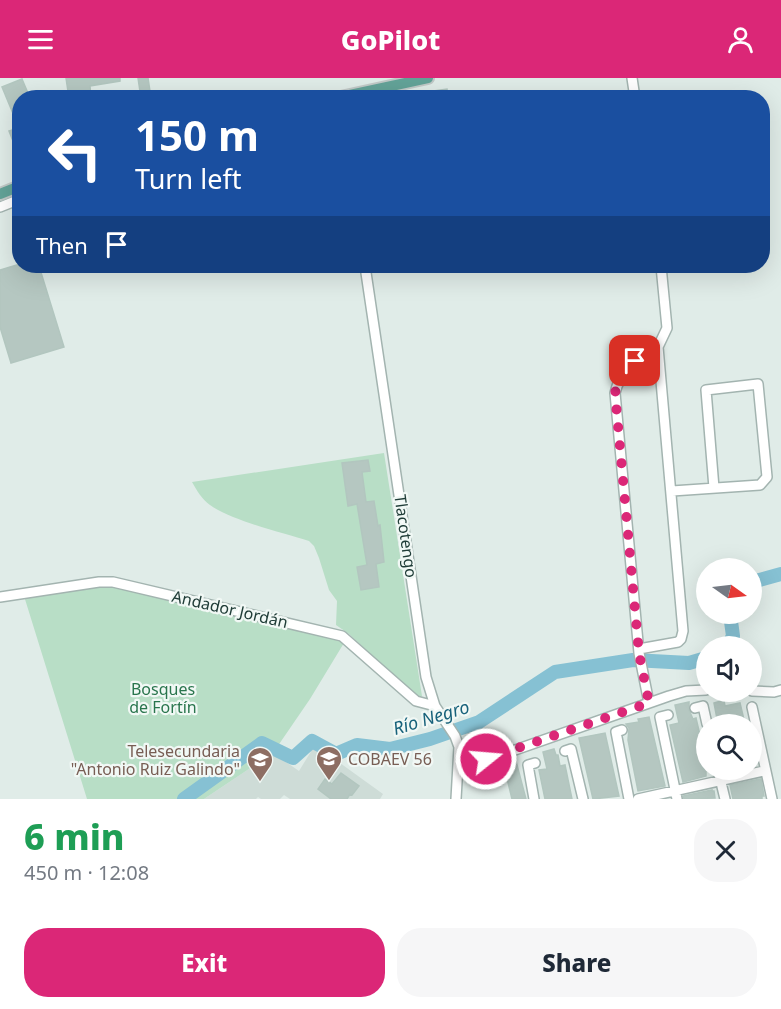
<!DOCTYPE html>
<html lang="en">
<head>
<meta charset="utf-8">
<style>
	:root { --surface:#fff; --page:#f6f6f7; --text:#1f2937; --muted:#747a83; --accent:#db2777 }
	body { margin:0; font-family:"Noto Sans",sans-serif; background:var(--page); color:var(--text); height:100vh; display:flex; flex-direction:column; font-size:22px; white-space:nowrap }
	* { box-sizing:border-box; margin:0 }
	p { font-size:20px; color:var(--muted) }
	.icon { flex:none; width:33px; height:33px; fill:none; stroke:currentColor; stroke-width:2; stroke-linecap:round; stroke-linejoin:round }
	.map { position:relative; height:721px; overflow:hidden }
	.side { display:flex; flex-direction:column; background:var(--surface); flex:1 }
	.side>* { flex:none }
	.guide { position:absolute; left:12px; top:12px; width:758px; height:183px; border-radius:24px; box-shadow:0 6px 24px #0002; background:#1a4fa0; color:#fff; overflow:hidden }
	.needle { width:39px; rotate:104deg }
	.tools { position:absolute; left:696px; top:480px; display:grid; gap:12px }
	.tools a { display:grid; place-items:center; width:66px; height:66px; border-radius:50%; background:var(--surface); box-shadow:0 6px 24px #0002; font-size:30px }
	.pin { position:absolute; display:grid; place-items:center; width:51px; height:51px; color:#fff; margin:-26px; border-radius:12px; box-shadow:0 3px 9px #0006 }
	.me { position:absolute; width:66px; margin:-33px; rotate:73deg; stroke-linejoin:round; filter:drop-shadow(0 0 4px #0008) }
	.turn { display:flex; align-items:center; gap:21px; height:126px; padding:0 24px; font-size:27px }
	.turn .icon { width:78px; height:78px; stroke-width:2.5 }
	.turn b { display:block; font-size:42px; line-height:51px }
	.then { display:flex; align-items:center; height:57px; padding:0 24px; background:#0003; gap:12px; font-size:22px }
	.round { display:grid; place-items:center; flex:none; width:63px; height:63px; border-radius:24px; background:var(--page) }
	.overview { display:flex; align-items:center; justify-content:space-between; height:102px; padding:0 24px }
	h1 { font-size:36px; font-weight:800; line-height:45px; color:#1e9e55 }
	.action { display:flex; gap:12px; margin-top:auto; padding:12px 24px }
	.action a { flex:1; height:69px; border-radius:24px; background:var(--accent); color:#fff; font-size:24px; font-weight:800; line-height:69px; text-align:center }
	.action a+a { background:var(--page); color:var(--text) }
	header { display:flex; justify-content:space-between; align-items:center; height:78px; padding:0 24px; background:var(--accent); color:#fff; font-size:27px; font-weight:800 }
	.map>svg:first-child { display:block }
	.built { fill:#cedcd7 }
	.green { fill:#b8dec6 }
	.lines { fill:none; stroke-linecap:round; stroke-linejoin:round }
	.river { stroke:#86c1d3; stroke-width:14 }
	.building { fill:#b5c7c1; stroke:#b2c6bf; stroke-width:1.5 }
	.minor-casing { stroke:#a3b4b0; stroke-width:12 }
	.major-casing { stroke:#c1c9c7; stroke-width:14 }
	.minor { stroke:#fff; stroke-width:9 }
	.major { stroke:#63a398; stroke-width:10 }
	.route { stroke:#db2777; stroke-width:10; stroke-dasharray:0 18 }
	.labels { text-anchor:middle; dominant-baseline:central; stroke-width:4.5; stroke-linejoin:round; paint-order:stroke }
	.street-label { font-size:16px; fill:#203d38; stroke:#f1f8f5 }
	.park-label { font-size:16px; fill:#29754d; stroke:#f1f8f5 }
	.education-label { font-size:16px; fill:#785e54; stroke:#f1f8f5; text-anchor:end }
	.water-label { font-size:18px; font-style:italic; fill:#18627b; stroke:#f1f8f5 }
</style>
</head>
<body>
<header><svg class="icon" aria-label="menu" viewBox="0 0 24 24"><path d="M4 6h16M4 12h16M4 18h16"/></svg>GoPilot<svg class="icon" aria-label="person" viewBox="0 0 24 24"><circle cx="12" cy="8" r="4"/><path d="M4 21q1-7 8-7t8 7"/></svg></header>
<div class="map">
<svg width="781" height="721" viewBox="0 0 781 721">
	<rect width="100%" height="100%" fill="#e0ece8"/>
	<path class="built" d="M315,667L383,716L380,721H290L284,717L280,721H261L258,719L256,721H204L273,675L299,693Z"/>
	<path class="green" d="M384,375L422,618L418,620L349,556L336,547L337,523L329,512L319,480L314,468L309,463C283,455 230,442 210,427C202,421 197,413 192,404Z
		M113,504L347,560L310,621L273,675L204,721H87L24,518Z"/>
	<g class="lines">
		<path class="river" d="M752,504L781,496
			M728,568L733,558L730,536
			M184,721L262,665L293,680L312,663L336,676L357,667L390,671L430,661L479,644L555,594L633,582L689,585L706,580"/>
	</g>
	<path class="building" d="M66,0H120V3L90,8L91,20H69Z
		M138,0H148L151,20H141Z
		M22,1L30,20H20L19,78L9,53L19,50L2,9Z
		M447,11L448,20H412V16Z
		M20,186V188H39L64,269L11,285L0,249V192Z
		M368,382L370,393L362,394L366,424L374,423L378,448L380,447L384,484L376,486L379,509L361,512L357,489L367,487L357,426L348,428L342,385Z
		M724,622L725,628L740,625L745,646H718L714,625Z
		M689,624V632L693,641L696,640L706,683V698L683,704L670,647L679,645L675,627Z
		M649,639L665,708L638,713L628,662L629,650L626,646L639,644L638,641Z
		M605,655L619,718L593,721L579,660Z
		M554,671L556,677H558L560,688L565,687L572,721H545L539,692L547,691L543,674Z
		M515,681L517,687L526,721H512L503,684Z
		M341,695L359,708L352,717L350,716L347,721H331L318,711L325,701L332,706Z
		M761,701L764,718H762V721H733L730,707Z
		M712,712V713H714L715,720L684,721L683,718Z"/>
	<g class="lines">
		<defs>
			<path id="minor" d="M632,0L635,20
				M0,129L20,121
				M365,188L426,599L435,628L455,658L459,669L456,721
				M672,413L760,407L767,399L758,306L706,312L714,410
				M0,519L99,504H113L342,558L416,623L435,628
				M639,571L678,564L681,561L683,553L658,269L667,250L661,188
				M752,613L774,614L781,612
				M649,625L639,575L615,315C620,292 639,281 658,269
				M752,629L772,721
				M695,630L703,628L707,646
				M668,637L660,639L677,721
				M622,652L616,654L629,721
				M565,673L571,671L583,721
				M459,683H473L498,678L669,618L686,613L706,612
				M718,692L725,721
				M534,721L528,687L535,685
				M638,721L764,693"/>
			<path id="major" d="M336,20L428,0
				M0,116L20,108"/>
		</defs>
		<use href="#minor" class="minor-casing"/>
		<use href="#major" class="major-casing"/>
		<use href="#minor" class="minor"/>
		<use href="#major" class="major"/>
	</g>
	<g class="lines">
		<path class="route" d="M486,681L649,625L639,575L615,315L618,303L635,283"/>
	</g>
	<defs>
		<symbol id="school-pin" viewBox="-11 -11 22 30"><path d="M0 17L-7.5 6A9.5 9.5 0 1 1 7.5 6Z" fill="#8d6e63" stroke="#f1f8f5"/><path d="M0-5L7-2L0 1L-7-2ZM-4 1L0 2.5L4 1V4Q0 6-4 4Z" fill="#fff"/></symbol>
	</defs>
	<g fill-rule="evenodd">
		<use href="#school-pin" x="314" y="666" width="30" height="40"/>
		<use href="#school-pin" x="245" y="667" width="30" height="40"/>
	</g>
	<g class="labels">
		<g class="street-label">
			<text transform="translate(406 458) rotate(82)">Tlacotengo</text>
			<text transform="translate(230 531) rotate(13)">Andador Jordán</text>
		</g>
		<g class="park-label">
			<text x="163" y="611">Bosques<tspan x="163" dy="18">de Fortín</tspan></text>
		</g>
		<g class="education-label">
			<text x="240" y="673">Telesecundaria<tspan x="240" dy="18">"Antonio Ruiz Galindo"</tspan></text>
			<text x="348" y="681" text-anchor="start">COBAEV 56</text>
		</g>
		<g class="water-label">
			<text transform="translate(431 639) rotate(-17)">Río Negro</text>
		</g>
	</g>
</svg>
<div class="tools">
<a><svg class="needle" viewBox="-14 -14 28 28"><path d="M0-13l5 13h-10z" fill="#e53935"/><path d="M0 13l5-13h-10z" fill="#747a83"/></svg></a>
<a><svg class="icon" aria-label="sound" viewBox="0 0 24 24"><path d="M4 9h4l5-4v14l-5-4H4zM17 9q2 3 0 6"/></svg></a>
<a><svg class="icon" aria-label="search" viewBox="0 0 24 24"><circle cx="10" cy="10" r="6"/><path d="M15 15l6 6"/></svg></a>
</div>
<div class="pin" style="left:635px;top:283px;background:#d93025"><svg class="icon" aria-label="arrive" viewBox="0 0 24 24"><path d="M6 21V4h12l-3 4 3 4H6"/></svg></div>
<svg class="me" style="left:486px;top:681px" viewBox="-20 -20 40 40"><circle r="17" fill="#db2777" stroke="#fff" stroke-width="3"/><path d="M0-11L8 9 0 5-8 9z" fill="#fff"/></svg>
<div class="guide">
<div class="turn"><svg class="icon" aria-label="left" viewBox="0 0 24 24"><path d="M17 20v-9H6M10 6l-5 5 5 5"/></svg><div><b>150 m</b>Turn left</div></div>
<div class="then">Then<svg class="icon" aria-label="arrive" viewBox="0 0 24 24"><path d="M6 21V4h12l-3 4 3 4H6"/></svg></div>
</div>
</div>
<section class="side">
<div class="overview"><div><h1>6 min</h1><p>450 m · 12:08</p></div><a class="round"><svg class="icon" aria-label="close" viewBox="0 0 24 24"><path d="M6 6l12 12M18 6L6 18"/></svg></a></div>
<div class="action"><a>Exit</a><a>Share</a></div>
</section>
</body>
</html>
